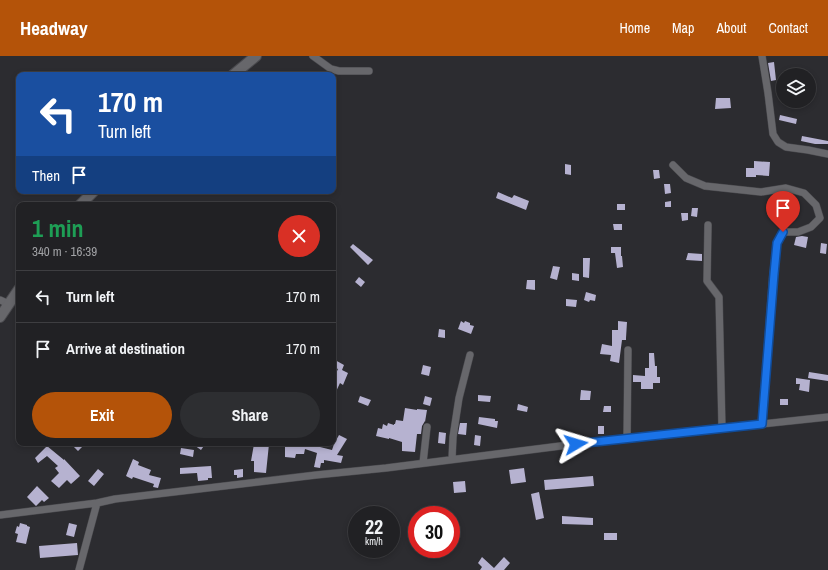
<!DOCTYPE html>
<html lang="en">
<head>
<meta charset="utf-8">
<style>
	:root { --surface:#212124; --page:#2d2e31; --text:#f1f3f6; --muted:#a2a3a6; --line:#3e3e41; --accent:#b45309 }
	body { margin:0; font-family:"Archivo Narrow",sans-serif; background:var(--page); color:var(--text); height:100vh; display:flex; flex-direction:column; font-size:15px; white-space:nowrap }
	* { box-sizing:border-box; margin:0 }
	p { font-size:13px; color:var(--muted) }
	.icon { flex:none; width:22px; height:22px; fill:none; stroke:currentColor; stroke-width:2; stroke-linecap:round; stroke-linejoin:round }
	.map { position:relative; flex:1; overflow:hidden }
	.drawer { position:absolute; left:16px; top:146px; width:320px; height:244px; display:flex; flex-direction:column; background:var(--surface); border-radius:8px; box-shadow:0 2px 6px #0003,0 0 0 1px var(--line) }
	.drawer>* { flex:none }
	.hud { position:absolute; left:16px; top:16px; width:320px; height:122px; border-radius:8px; box-shadow:0 2px 6px #0003,0 0 0 1px var(--line); background:#1a4fa0; color:#fff; overflow:hidden }
	.tools { position:absolute; left:776px; top:12px; display:grid; gap:8px }
	.tools a { display:grid; place-items:center; width:40px; height:40px; border-radius:50%; background:var(--surface); box-shadow:0 2px 6px #0003,0 0 0 1px var(--line); font-size:20px }
	.speed { position:absolute; left:348px; top:450px; display:flex; gap:8px; font-size:20px; font-weight:700; text-align:center }
	.speed>* { display:grid; place-content:center; width:52px; height:52px; border-radius:50%; background:var(--surface); box-shadow:0 2px 6px #0003,0 0 0 1px var(--line); line-height:1 }
	.speed small { font-size:10px; font-weight:400 }
	.speed .limit { border:6px solid #d22; background:#fff; color:#111 }
	.pin { position:absolute; display:grid; place-items:center; width:34px; height:34px; color:#fff; margin:-41px -17px; border-radius:50% 50% 50% 0; rotate:-45deg; box-shadow:0 0 4px #0007 }
	.pin .icon { rotate:45deg }
	.me { position:absolute; width:44px; margin:-22px; rotate:83deg; stroke-linejoin:round; filter:drop-shadow(0 0 3px #0008) }
	.turn { display:flex; align-items:center; gap:14px; height:84px; padding:0 16px; font-size:18px }
	.turn .icon { width:52px; height:52px; stroke-width:2.5 }
	.turn b { display:block; font-size:28px; line-height:34px }
	.then { display:flex; align-items:center; height:38px; padding:0 16px; background:#0003; gap:8px; font-size:15px }
	.round { display:grid; place-items:center; flex:none; width:42px; height:42px; border-radius:21px; background:var(--page) }
	.overview { display:flex; align-items:center; justify-content:space-between; height:68px; padding:0 16px }
	h1 { font-size:24px; font-weight:700; line-height:30px; color:#1e9e55 }
	.button { display:flex; gap:8px; margin-top:auto; padding:8px 16px }
	.button a { flex:1; height:46px; border-radius:24px; background:var(--accent); color:#fff; font-size:16px; font-weight:700; line-height:46px; text-align:center }
	.button a+a { background:var(--page); color:var(--text) }
	ul { padding:0; list-style:none }
	li { display:flex; align-items:center; gap:12px; height:52px; padding:0 16px; border-top:1px solid var(--line) }
	li div { flex:1 }
	li b { display:block; font-size:15px }
	li em { font-style:normal }
	header { display:flex; align-items:center; gap:24px; box-sizing:border-box; height:56px; padding:0 20px; background:var(--accent); color:#fff }
	header strong { font-size:19px }
	nav { display:flex; gap:22px; margin-inline-start:auto; font-size:14px }
	.map>svg:first-child { display:block }
	.building { fill:#b6b2d0 }
	.lines { fill:none; stroke-linecap:round; stroke-linejoin:round }
	.street-casing { stroke:#49494d; stroke-width:8 }
	.secondary-casing { stroke:#49494d; stroke-width:12 }
	.street { stroke:#67676b; stroke-width:7 }
	.secondary { stroke:#67676b; stroke-width:10 }
	.route-casing { stroke:#114b97; stroke-width:10 }
	.route { stroke:#1a73e8; stroke-width:7 }
</style>
</head>
<body>
<header>
<strong>Headway</strong>
<nav><a>Home</a><a>Map</a><a>About</a><a>Contact</a></nav>
</header>
<div class="map">
<svg width="828" height="514" viewBox="0 0 828 514">
	<rect width="100%" height="100%" fill="#2c2c30"/>
	<path class="building" d="M774,6L776,24L771,25L768,7Z
		M716,42H730L731,52L715,53Z
		M780,59L797,63L796,68L779,64Z
		M802,80L828,85V88H815L801,85Z
		M754,105L770,106L769,120L756,119V121H746V112H754Z
		M565,108L571,109V119L565,118Z
		M653,114H659L660,122L654,123Z
		M664,128H670L671,137L665,138Z
		M498,136L512,142L514,139L529,145L526,154L496,142Z
		M671,145V151H665V146Z
		M617,148H625V154H617Z
		M692,152H698L697,161L691,160Z
		M681,157H688V164L682,165Z
		M613,168H622V174H614Z
		M802,180L808,181L806,192L794,189L796,181Z
		M821,187L827,188L826,198L820,197Z
		M353,188L373,204L368,209L350,191Z
		M611,191H621V200H622L623,211L617,212L615,197H611Z
		M688,197L702,198V205L686,204Z
		M583,202H590L589,222L583,221Z
		M553,210L560,211L557,224L550,222Z
		M572,217L579,218V225L572,224Z
		M359,221L365,226L361,231L355,226Z
		M527,224H535V234L526,233Z
		M586,236L596,239L595,245L590,244L589,246L584,244Z
		M566,243L577,244L576,251L566,250Z
		M461,265L464,267L465,265L470,267V269L474,270L471,278L458,273Z
		M618,265L627,266L626,282V284H622L619,307L610,305L611,299L600,298L602,288L612,290V274H618Z
		M439,273L445,274V282L438,281Z
		M649,297H654L655,310H657V321H660V327H653V333H641V326H633V319L645,320V312H649Z
		M335,304L344,309L342,314L348,317L343,329L340,327L333,342V324L338,313L333,311V307Z
		M423,309L431,311L429,320L421,318Z
		M809,316L828,319V325L808,322Z
		M796,322L810,324L809,336L799,334L800,328H796Z
		M581,334L591,335L590,344H580Z
		M478,339L491,340L490,346L478,345Z
		M360,340L371,344L368,350L358,346Z
		M425,340L432,342L430,350L423,348Z
		M780,343H788V349H780Z
		M518,348L528,351L527,356L517,354Z
		M604,350H611V356H603Z
		M405,352L417,354V353L427,354L425,366V365L422,370L421,378H417L415,396L402,395V386L389,382V383L376,380L378,372L382,373L383,368L387,370L388,367L394,369V368H395L396,364L403,365Z
		M479,361L495,363V365H498L497,372L478,368Z
		M460,367H467L466,379L458,378Z
		M598,370H604V378H598Z
		M439,376L446,377L445,388L438,387Z
		M339,379L347,383L337,399L343,400L341,407L324,404V407H321L320,412L314,411L317,397L305,393L304,398H296L295,402L285,401V390L320,391L332,394L334,388Z
		M475,379L481,380L480,390L474,389Z
		M77,387H79L83,390L78,395L73,390Z
		M191,387H206L201,394Z
		M257,387L269,388L266,417L254,416V405H251L254,388L257,389Z
		M47,390L64,404V403L80,420L71,428L67,424L59,432L51,425L59,417L55,412L58,410L47,400L38,407L35,402Z
		M181,392L194,394L193,401L180,398Z
		M133,403L139,406L138,409L151,414L149,419L161,422L158,432L153,431L154,428L133,421L132,423L126,420Z
		M211,410L212,422H208V424L198,425L197,417L180,418V412Z
		M524,412L526,426L511,428L509,414Z
		M98,413L104,418L94,430L88,425Z
		M243,413V421L237,422V419H234V414Z
		M593,420L594,430L545,434L544,424Z
		M465,425L466,436L454,437L453,426Z
		M37,430L49,442L44,446L42,444L36,450L27,441Z
		M539,436L544,462L536,464L531,438Z
		M562,460L593,462V469L562,468Z
		M20,467L27,469V470L30,471L26,488L16,486L18,478L15,477L17,470L19,471Z
		M69,467L77,469L74,481L66,479Z
		M604,477H617V484H604Z
		M77,487L78,499L40,502L39,490Z
		M482,501L494,512L504,501L510,507L504,514H480L482,511L478,507Z"/>
	<g class="lines">
		<defs>
			<path id="street" d="M313,0L331,13L339,15H369
				M762,0L768,37L773,78L778,86L786,91L808,94L828,98
				M673,109L686,122L705,130L761,136L786,132L804,137L816,149L820,162L811,171L798,176H783L777,187L773,218L762,368
				M708,169L707,225L719,241L722,372
				M0,244L9,248
				M627,383L628,294
				M452,403L453,381L459,342L470,299
				M423,407L427,371
				M0,459L97,447L115,443L316,419L386,412L592,386L828,361
				M79,514L97,447"/>
			<path id="secondary" d="M233,19L256,0
				M80,149L94,135
				M0,261L19,233"/>
		</defs>
		<use href="#street" class="street-casing"/>
		<use href="#secondary" class="secondary-casing"/>
		<use href="#street" class="street"/>
		<use href="#secondary" class="secondary"/>
	</g>
	<g class="lines">
		<defs>
			<path id="route" d="M576,388L762,368L774,218L777,187L783,176"/>
		</defs>
		<use href="#route" class="route-casing"/>
		<use href="#route" class="route"/>
	</g>
</svg>
<div class="tools">
<a><svg class="icon" aria-label="layers" viewBox="0 0 24 24"><path d="M12 4l9 5-9 5-9-5zM3 14l9 5 9-5"/></svg></a>
</div>
<div class="speed"><div>22<small>km/h</small></div><div class="limit">30</div></div>
<div class="pin" style="left:783px;top:176px;background:#d93025"><svg class="icon" aria-label="arrive" viewBox="0 0 24 24"><path d="M6 21V4h12l-3 4 3 4H6"/></svg></div>
<svg class="me" style="left:576px;top:388px" viewBox="-20 -20 40 40"><path d="M0-17L14 15 0 8-14 15z" fill="#1a73e8" stroke="#fff" stroke-width="4"/></svg>
<div class="hud">
<div class="turn"><svg class="icon" aria-label="left" viewBox="0 0 24 24"><path d="M17 20v-9H6M10 6l-5 5 5 5"/></svg><div><b>170 m</b>Turn left</div></div>
<div class="then">Then<svg class="icon" aria-label="arrive" viewBox="0 0 24 24"><path d="M6 21V4h12l-3 4 3 4H6"/></svg></div>
</div>
<section class="drawer">
<div class="overview"><div><h1>1 min</h1><p>340 m · 16:39</p></div><a class="round" style="background:#d93025;color:#fff"><svg class="icon" aria-label="close" viewBox="0 0 24 24"><path d="M6 6l12 12M18 6L6 18"/></svg></a></div>
<ul>
<li><svg class="icon" aria-label="left" viewBox="0 0 24 24"><path d="M17 20v-9H6M10 6l-5 5 5 5"/></svg><div><b>Turn left</b></div><em>170 m</em></li>
<li><svg class="icon" aria-label="arrive" viewBox="0 0 24 24"><path d="M6 21V4h12l-3 4 3 4H6"/></svg><div><b>Arrive at destination</b></div><em>170 m</em></li>
</ul>
<div class="button"><a>Exit</a><a>Share</a></div>
</section>
</div>
</body>
</html>
